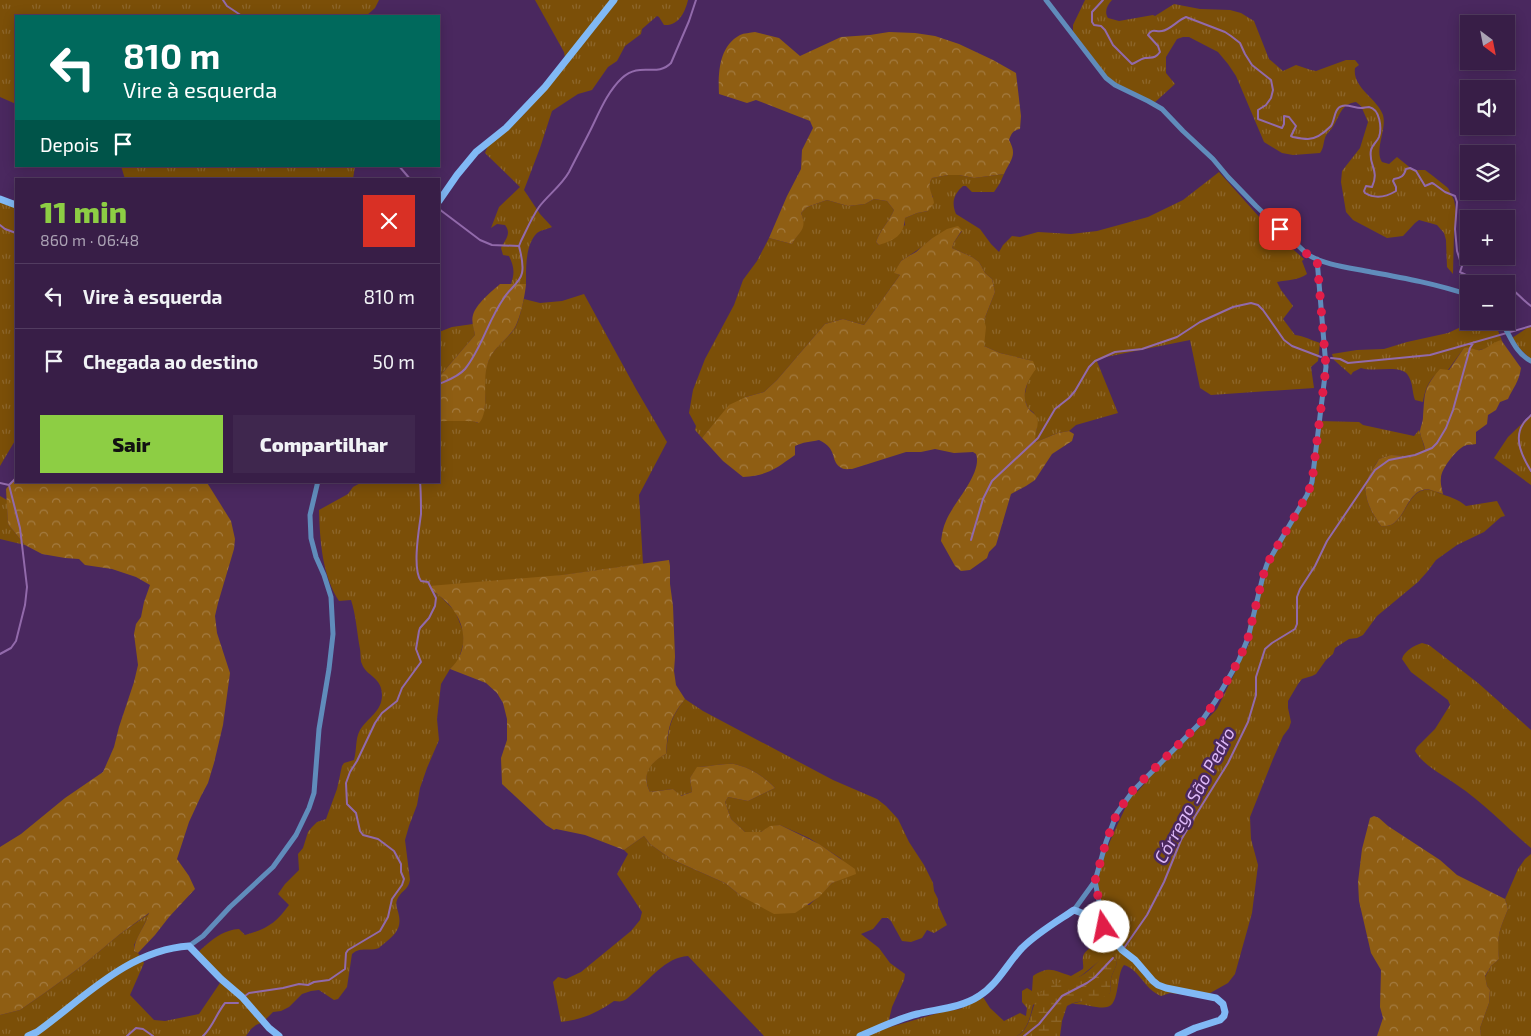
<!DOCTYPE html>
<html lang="pt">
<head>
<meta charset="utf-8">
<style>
	:root { --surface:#381e47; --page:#3f274e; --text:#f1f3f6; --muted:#aba2b4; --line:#523c60; --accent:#8dce44 }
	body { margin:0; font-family:"Exo 2",sans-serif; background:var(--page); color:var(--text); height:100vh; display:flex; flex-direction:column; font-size:19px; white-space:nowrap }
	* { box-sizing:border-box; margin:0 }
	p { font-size:16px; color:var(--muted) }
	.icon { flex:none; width:28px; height:28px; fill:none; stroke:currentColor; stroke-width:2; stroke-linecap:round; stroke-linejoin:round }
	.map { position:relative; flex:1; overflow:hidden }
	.drawer { position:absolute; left:15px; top:178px; width:425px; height:305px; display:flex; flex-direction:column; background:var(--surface); border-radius:0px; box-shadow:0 2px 12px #0003,0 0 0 1px var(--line) }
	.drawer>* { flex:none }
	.top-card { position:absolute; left:15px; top:15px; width:425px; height:152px; border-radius:0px; box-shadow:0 2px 12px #0003,0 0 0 1px var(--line); background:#00695c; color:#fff; overflow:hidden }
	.needle { width:32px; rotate:148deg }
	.buttons { position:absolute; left:1460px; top:15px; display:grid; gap:10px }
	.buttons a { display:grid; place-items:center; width:55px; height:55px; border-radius:0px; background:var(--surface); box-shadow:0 2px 12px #0003,0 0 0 1px var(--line); font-size:25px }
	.pin { position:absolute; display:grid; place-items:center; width:42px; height:42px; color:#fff; margin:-21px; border-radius:10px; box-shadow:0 2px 8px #0006 }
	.me { position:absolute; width:55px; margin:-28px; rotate:349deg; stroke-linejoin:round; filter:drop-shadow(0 0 4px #0008) }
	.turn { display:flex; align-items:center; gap:18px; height:105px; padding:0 25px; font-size:22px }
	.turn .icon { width:65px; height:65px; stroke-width:2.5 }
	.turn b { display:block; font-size:35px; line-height:42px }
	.then { display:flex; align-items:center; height:48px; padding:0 25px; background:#0003; gap:10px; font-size:19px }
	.round { display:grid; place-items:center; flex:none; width:52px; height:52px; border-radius:0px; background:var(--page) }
	.headline { display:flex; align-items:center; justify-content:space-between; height:85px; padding:0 25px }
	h1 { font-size:30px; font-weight:800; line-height:38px; color:var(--accent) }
	.primary-button { display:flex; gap:10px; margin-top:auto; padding:10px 25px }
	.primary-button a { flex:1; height:58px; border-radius:0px; background:var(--accent); color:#111; font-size:20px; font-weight:800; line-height:58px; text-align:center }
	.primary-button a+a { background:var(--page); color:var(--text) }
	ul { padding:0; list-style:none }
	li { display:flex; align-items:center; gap:15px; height:65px; padding:0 25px; border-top:1px solid var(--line) }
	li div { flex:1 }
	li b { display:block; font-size:19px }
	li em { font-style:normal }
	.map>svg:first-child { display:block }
	.grass { fill:url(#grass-tufts) }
	.forest { fill:url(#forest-crowns) }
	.wetland { fill:url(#wetland-marsh) }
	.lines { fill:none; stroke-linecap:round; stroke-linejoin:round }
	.stream { stroke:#926aab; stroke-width:2 }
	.street { stroke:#608cbb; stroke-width:5 }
	.secondary { stroke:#81b9f5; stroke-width:7 }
	.route { stroke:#e11d48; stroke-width:9; stroke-dasharray:0 16.2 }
	.labels { text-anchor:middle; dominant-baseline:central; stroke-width:5; stroke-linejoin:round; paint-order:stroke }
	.water-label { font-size:18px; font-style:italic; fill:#ddb7f7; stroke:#4a285f }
</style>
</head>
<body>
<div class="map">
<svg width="1531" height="1036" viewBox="0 0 1531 1036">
	<defs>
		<pattern id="grass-tufts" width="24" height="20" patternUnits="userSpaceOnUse" patternTransform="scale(1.25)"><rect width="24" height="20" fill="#7b4f08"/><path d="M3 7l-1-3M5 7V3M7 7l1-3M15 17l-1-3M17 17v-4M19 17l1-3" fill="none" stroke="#8d672c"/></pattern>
		<pattern id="forest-crowns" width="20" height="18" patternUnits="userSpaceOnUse" patternTransform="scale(1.25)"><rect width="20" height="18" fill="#8f5e13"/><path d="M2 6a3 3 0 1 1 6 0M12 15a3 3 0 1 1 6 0" fill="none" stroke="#a37b41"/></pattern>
		<pattern id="wetland-marsh" width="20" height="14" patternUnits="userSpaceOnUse" patternTransform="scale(1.25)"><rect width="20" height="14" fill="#7b4f08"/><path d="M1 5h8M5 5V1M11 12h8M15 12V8" fill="none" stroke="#8d672c"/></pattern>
	</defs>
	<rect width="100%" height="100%" fill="#4a285f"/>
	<path class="grass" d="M0,0H379L375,8L366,16H16V104L0,97Z
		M535,0H688C685,12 679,26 664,25L659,17L657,16L642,29L641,34L625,46L617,61L608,67L592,90L578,94L552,111L540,148L524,190L540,214L552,227C548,229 541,230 537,233C525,245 526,269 526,284H511C515,273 514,266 509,256L503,255L501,248C505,240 512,234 505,225L497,224L491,228L499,207L520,187L485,153L489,143L506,132L526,112L565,58L564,52Z
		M1085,0H1112C1107,5 1104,12 1108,18L1119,21L1153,15L1155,16L1174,4L1200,9L1230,10L1241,13L1254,21L1269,59L1283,71L1296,65L1311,70L1316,71L1346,60H1355L1359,65L1355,68C1352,88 1377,98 1383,115C1387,130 1374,150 1382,162L1389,164L1397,157L1413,170H1425L1433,176L1448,188L1454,200L1457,217L1454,232L1453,274L1447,267L1446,240L1444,233L1437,225L1419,220L1415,223L1403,236L1387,238L1353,220L1346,212L1341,182L1342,171L1360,148L1368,122L1361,106L1356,102C1340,104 1340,117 1332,128C1330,131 1326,134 1325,138C1323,144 1324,147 1320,153L1293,155L1282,153L1264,142L1236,76L1228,64L1218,52L1189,37H1183L1177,39L1166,57V73L1175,84L1153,104L1110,80L1073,32V25Z
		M121,166H355L353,179H125Z
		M1219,172L1270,229L1304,259L1302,261L1307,274C1299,280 1287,280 1277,282L1281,290L1293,306L1283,319L1295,335C1304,336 1311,340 1320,343L1318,361L1311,367L1314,388L1211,395L1200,388L1190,340L1096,359L1118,413L1076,425L1069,431L1058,433L1036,442L1034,437L1037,428L1034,413L1028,408L1024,398L1032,361L1000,353L984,346V320L995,292L992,279L985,273L979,262L972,257L952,248L954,242L962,231L931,239L925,245L901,261L895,273L900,275L864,325L843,319L825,324L777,380L764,392L746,397L714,424L702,438L695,430L696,426L689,413L693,390L705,359L734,305L743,280L757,261L769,238L792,244C798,232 807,229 801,213L807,207L827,200L848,206L865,204L874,199L887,201L894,210C889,222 880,230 876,242L879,245L905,225V218L917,213L928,211L933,197C929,190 927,186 932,178L948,175H959L974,178L1004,174L1000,183L994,192H972L966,186H963C954,194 951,202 956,214L980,229L991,244L999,252L1003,245L1012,236L1020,237L1038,232L1071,234L1097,231L1148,217L1183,200Z
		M0,200L16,206V439L0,466Z
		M584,294L636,389L667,442L639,495L643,564L435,593L440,596L455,611L463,631L464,641L458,662L450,669L441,684L437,719L439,740L427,768L420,788L417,805L409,826L405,840L410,880C408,891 400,891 397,900C395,905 398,910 399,916C402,932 390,938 379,948C369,952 361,946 352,954L347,987L338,999L334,1000L319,990L311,991L302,994L289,1007L281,1011L273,1012L263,1022L256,1025L251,1029L246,1036H0V1015L20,1010L46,992L83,965L120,934L150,913L134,945V951L138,953L144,963L130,995L154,1020L165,1021L199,1014L220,983L219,975L198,954C200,949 202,949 206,945C217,936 225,930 239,929L245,935C267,929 276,923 289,905L278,894L285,884L299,870L298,854L303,848L308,832L312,827L317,822L326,819L337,789L342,766L344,763L354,760C357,750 355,739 360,730C368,717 382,712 382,695C382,677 366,676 362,664C360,660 361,654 360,649C357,633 356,615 351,600L339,601C322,575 320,541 319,510L348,494L353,487L364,481H439V421H473L478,423C481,417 485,410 485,404C486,389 482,376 488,362C493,348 507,340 515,328C520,319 521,309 524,299L540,303L562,301Z
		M1468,313L1469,321H1494L1503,343L1501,340C1494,344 1485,351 1476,350C1471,350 1470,347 1464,348L1448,370C1432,371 1425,388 1423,402L1415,400C1412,392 1413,384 1409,377C1403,363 1375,373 1361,368L1353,372L1351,375L1334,360L1332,354L1357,350L1384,349L1407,342L1448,333L1461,327Z
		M473,324L475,335L439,377V332L452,327Z
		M1531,327V359L1521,350L1512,338L1527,328Z
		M1531,415V485L1494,458L1508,437Z
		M1319,421L1359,422L1363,425L1414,436L1419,430C1420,433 1425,448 1425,451L1415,455L1406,456L1391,455L1379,459C1375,466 1369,473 1367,481C1362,497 1372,513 1381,526C1407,530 1404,486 1431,490C1434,490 1438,493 1442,494C1452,498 1458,499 1466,506L1497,501L1505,516L1501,517L1484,532L1457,545L1436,560L1427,572L1418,582L1377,616L1363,635L1357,638L1349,639L1335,648L1333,654L1326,660L1316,674L1312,676L1302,679L1298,684L1288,701V708L1291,722L1289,728L1283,736L1273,759L1250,817L1251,839L1258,865L1252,913L1235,974L1228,983L1203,997L1170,993L1161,996C1144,989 1140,970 1124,965C1116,974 1120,1005 1107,1007C1099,1009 1082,1003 1072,1004L1110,993C1111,987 1110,980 1112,975C1116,965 1119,965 1113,954L1098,962L1082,975L1033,1005C1030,1017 1028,1029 1017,1036H764L688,956C665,957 649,981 632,994C629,997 626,1000 622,1001C620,1002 617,1001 614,1001C597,1013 581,1020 561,1022L553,982L558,977L566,979L581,972L631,931L640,920L642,912L617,874L628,854L624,850L644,836L650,844L671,859L725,883L741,896L809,905L818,897L832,883L854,873L840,858L809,838L780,825L770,827L761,832H745L731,819L725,802L728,797L748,801L775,788C765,777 749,767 734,764C726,763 707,767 698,767L690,778L692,792L680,796L673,789L650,792C641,774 649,762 666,754C669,728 669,720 685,699L703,711L833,780L877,799L886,806L898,819L909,842L924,865L933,883L934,891L938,899V905L947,925L934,933L927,930L922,938L911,942L902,941L891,921L888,918H882L873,929L861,934L879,948L890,963L905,974L904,980L892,1007L887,1028L942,1012L960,1009L983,997L990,1008L1004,1021L1020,1013L1026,1016L1027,1008L1022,1002V991L1027,988L1032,991L1033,976C1050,965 1054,971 1071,976L1083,969C1084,965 1082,961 1083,957C1084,949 1099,944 1105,939C1085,886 1106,850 1128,802L1125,799L1138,791L1145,783L1150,774L1192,735L1217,709L1250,642L1252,628L1248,627L1259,584L1310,487H1313L1315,480L1316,450Z
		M0,496L7,500L8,524L25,545L0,539Z
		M1422,643L1429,645L1478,683L1531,730V848C1507,828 1483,802 1457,785C1443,775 1424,766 1415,751L1417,747L1435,729L1450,705L1448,700L1411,672L1402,659C1404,651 1415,645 1422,643Z
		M1531,854V1036H1481L1480,1028L1489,1003L1490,990L1487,986L1485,977L1491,966L1499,959C1496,936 1500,929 1508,909L1505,899L1518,869L1525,859Z"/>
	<path class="forest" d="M755,32L779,38L800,56L841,37L870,35L889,32L915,33L935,36L959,44L993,60L1016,73L1021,116L1020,129C1013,130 1011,134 1009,140C1018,156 1010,160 1004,174L974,178L959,175H948L932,178C926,188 933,193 934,203L928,211L917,213L905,218C904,236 894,240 879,245L876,242C880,230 889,222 894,210L887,201L874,199L865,204L848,206L827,200L807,207L801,213C808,230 799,231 792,244L769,238L787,196L801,169L802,150L813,128L810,121L756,100L747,103L719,94C718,73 719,46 740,35C744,33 750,33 755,32Z
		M958,226L962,230L954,242L952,248L972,257L979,262L985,273L992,279L995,292L984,320L986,327L984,346L1000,353L1033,361L1036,369C1028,379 1021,393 1027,406C1029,411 1035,413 1037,418C1040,426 1033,434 1036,442L1058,433L1069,431L1074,434L1072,441L1052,454L1035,480L1026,486L1011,494L996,545L989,552L987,558L970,570L961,571L955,566L941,541C942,534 943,527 946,521C953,503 983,473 976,454L973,452L954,453L935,449L921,452H906L852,469C848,469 843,470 840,467C830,460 838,449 819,440C810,442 803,442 795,446V455C775,469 769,475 743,477L723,461L702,438L729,405L746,397L764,392L777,380L825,324L843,319L864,325L900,275L894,273L901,261L907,257L916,252L931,239L947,229Z
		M500,284H526C525,296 520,320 514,329C505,342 491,349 487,366C482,383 490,411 479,423L472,421H439V377L475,335C474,329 471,321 473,315C476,304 492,291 500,284Z
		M1501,340L1521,368C1519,382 1513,388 1508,399L1500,402L1496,410L1488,415L1487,424L1476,432V444C1471,445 1468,444 1464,446C1456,450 1441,469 1441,478C1440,483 1442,489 1443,494C1439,493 1435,491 1431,490C1404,485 1407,530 1381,526C1372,513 1362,497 1367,481C1369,473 1375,467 1379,459L1391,455L1406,456L1415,455L1425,451C1425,444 1421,439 1420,432C1420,428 1423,422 1423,417C1425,392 1423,389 1440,369L1449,370L1464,348C1471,346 1474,351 1481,350C1488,348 1493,342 1501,340Z
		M16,476V481H206L231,521L235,539L234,549L218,603L215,616L217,633L230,673L223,725L214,763L208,783L201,796L189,822L177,859L189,876L195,889L169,917L155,935L138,953L134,951C134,938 146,926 149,913L120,934L83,965L46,992L20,1010L0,1015V847L21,834L65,798L103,772L114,747L119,727L134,682L138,665L134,634L136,624L141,617L144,602L150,585L136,577L112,569L85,565L79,559L65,558L42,554L25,545L8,524L6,489Z
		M669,560L670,566V584L673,606L675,657L674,671L676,685L685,699C669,719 668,728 666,754C650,762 641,775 650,792L673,789L681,796L692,792L690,778L697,767C707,767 726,763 734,764C749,767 765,777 775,788L748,801L728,797L725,802L731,819L745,832H761L770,826L780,825L819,844L855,869L856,874L832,883L819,897L795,913L774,914L741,896L725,883L671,859L650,844L644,836L624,850L585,835L556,829L554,830L546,825L502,784L501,758L507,740V719L503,703L497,693L486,683L450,669C467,654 467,629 454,611C448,600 436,595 429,586L562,575Z
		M1374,816L1379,818L1388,826L1440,860L1457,875L1505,899L1508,909C1499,931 1497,935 1499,959L1491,966L1485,976L1487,986L1490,990L1489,1003L1480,1028L1481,1036H1377L1383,1018L1380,1007L1381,970L1371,953L1359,901L1358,882L1362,849L1370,818Z"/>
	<path class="wetland" d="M1106,954H1113C1119,965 1116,965 1112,975C1110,980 1111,987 1110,993C1097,1003 1080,998 1067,1006L1062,1021L1060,1036H1017C1034,1027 1029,1002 1044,990C1053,982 1065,982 1076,978C1088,974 1097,962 1106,954Z"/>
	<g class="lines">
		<path class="stream" d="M223,0L227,6L242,16
			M1103,0L1092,12V22L1094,25L1101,26L1105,30L1113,45L1132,64C1137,62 1140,59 1145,58C1152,57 1155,59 1160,52L1158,46L1148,35C1152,28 1155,32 1162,31C1170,30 1178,20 1186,17L1225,32L1231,36L1240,43L1245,54L1252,65L1271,80L1273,90L1271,98L1266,105L1258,110V119L1282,128L1284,124V116L1289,117L1296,126L1291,136L1293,137C1298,138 1303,139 1308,139C1316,139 1326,131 1331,126C1335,120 1334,108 1342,106C1347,104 1355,108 1361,108C1364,108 1366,107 1369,107C1380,109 1382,128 1379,137C1377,142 1372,145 1371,150C1368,165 1380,170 1372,187L1366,186L1364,191L1365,193C1375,199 1386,197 1396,191V187L1393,181L1394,179C1401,178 1404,176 1406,169L1410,168L1416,171L1425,186L1432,183L1434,184L1445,192L1455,196L1457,202L1455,229L1457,251L1462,266L1460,272L1466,275L1501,284
			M399,166L410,179
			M439,209L480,240L492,245L519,246
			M0,225L5,229L16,233
			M519,246L521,241C526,231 532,217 539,207C548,195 561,186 569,172C576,158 583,145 590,131C599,113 607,92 622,78C641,61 656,78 671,63L689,21L696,0
			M1506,286C1516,290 1522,300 1531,306
			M1331,358L1340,359L1348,363L1430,355L1531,326
			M439,384C448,380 458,377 465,369C482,348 488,320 504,298C509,289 520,283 522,273C524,264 521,255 519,246
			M1531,415C1529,418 1525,420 1523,424C1513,439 1523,458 1531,471
			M0,483L9,485
			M9,485L16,478
			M971,540L983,499L992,481L1038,438L1055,409L1069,398L1075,391L1089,367L1095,361L1115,352L1142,349L1177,337L1200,322L1233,307L1251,303L1258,305L1263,310L1284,340L1292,346L1321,357
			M0,654L11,648L16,641L25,605L27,587L20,528L9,485
			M1124,948L1147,915L1164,882L1181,840L1194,818L1228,763L1248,722L1256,695V677L1265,649L1272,643L1295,629L1297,624V597L1300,589L1315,566L1327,541L1375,470L1389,460L1415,455L1432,448L1437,443L1446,428L1453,410L1470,348L1474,342
			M245,996L249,993L256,992L283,988L299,984L308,985L314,982L329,980L345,969L346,953L348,950L380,931L388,917L392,899L402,885L404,879L401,872V864L394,851L378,839L363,835L360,831L356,813L347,804L346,783L350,772L357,761L375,723L382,713L397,701L402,688L421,662L416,649L419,631L420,628L429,618L435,606L436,598L428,582L421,581C412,569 419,529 421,514C421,503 421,492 420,481
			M127,1036L136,1028L143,1029L153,1036
			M203,1036C213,1027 216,1014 225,1003H238
			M1024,1036L1039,1024L1062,996L1087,983L1094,978L1113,958"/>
		<path class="street" d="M1046,0L1106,78L1115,85L1148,101L1162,109L1183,131L1213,159L1228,177L1256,206L1307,254C1323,265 1352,268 1371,272C1404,278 1437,284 1469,295
			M1501,321C1510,335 1515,353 1531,361
			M1074,910L1095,881
			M1104,927L1095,881L1106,842L1117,813L1133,791L1201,722L1216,700L1239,660L1248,638L1263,576L1267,564L1307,495L1312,482L1326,367L1317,259
			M189,946L203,936L230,907L273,867L296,835L309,808L314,793L319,729L329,669L333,634L331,597L324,575L316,557L311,538L310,515L318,481"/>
		<path class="secondary" d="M0,199L16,205
			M439,201L457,175L476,152L506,128L545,87L614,0
			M28,1036L37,1032C84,998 128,950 189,946L221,979L242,997L269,1028L279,1036
			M860,1036C879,1028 897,1019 917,1014C937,1009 961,1008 979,996C997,985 1007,964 1022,948C1037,933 1056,922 1074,910L1087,915L1100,923L1122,950L1135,960L1153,981L1158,985L1166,988L1216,998L1223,1004L1225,1012L1224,1016L1220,1020L1195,1028L1178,1036"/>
	</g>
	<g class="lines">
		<path class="route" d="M1104,927L1095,881L1106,842L1117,813L1133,790L1201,722L1216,700L1239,660L1248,638L1263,576L1267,564L1307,495L1312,482L1326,367L1317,259L1307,254L1280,229"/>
	</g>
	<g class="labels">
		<g class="water-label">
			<text transform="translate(1194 795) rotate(-62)">Córrego São Pedro</text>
		</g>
	</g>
</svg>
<div class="buttons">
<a><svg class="needle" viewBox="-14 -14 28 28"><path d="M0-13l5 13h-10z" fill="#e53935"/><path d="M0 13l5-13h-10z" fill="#aba2b4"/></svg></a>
<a><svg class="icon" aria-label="sound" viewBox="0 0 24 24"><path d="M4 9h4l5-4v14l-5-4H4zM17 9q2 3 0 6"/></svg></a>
<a><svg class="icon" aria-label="layers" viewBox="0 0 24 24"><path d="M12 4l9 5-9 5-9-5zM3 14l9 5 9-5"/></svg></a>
<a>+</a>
<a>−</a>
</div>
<div class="pin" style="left:1280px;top:229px;background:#d93025"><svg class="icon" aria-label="arrive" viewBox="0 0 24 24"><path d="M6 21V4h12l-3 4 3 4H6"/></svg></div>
<svg class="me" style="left:1104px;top:927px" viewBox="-20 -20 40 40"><circle r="19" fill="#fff"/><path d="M0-13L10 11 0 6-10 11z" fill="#e11d48"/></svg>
<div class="top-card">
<div class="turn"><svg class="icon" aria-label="left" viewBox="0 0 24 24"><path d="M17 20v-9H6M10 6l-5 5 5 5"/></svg><div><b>810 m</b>Vire à esquerda</div></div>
<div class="then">Depois<svg class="icon" aria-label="arrive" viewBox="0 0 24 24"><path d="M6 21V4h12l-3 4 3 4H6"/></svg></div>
</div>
<section class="drawer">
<div class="headline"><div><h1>11 min</h1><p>860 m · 06:48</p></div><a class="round" style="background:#d93025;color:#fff"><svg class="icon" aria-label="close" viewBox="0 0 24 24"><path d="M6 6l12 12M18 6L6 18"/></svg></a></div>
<ul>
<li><svg class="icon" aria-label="left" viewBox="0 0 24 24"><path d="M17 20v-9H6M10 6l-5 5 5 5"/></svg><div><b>Vire à esquerda</b></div><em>810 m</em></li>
<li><svg class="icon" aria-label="arrive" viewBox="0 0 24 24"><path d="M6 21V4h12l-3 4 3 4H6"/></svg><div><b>Chegada ao destino</b></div><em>50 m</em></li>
</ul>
<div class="primary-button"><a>Sair</a><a>Compartilhar</a></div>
</section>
</div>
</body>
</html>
